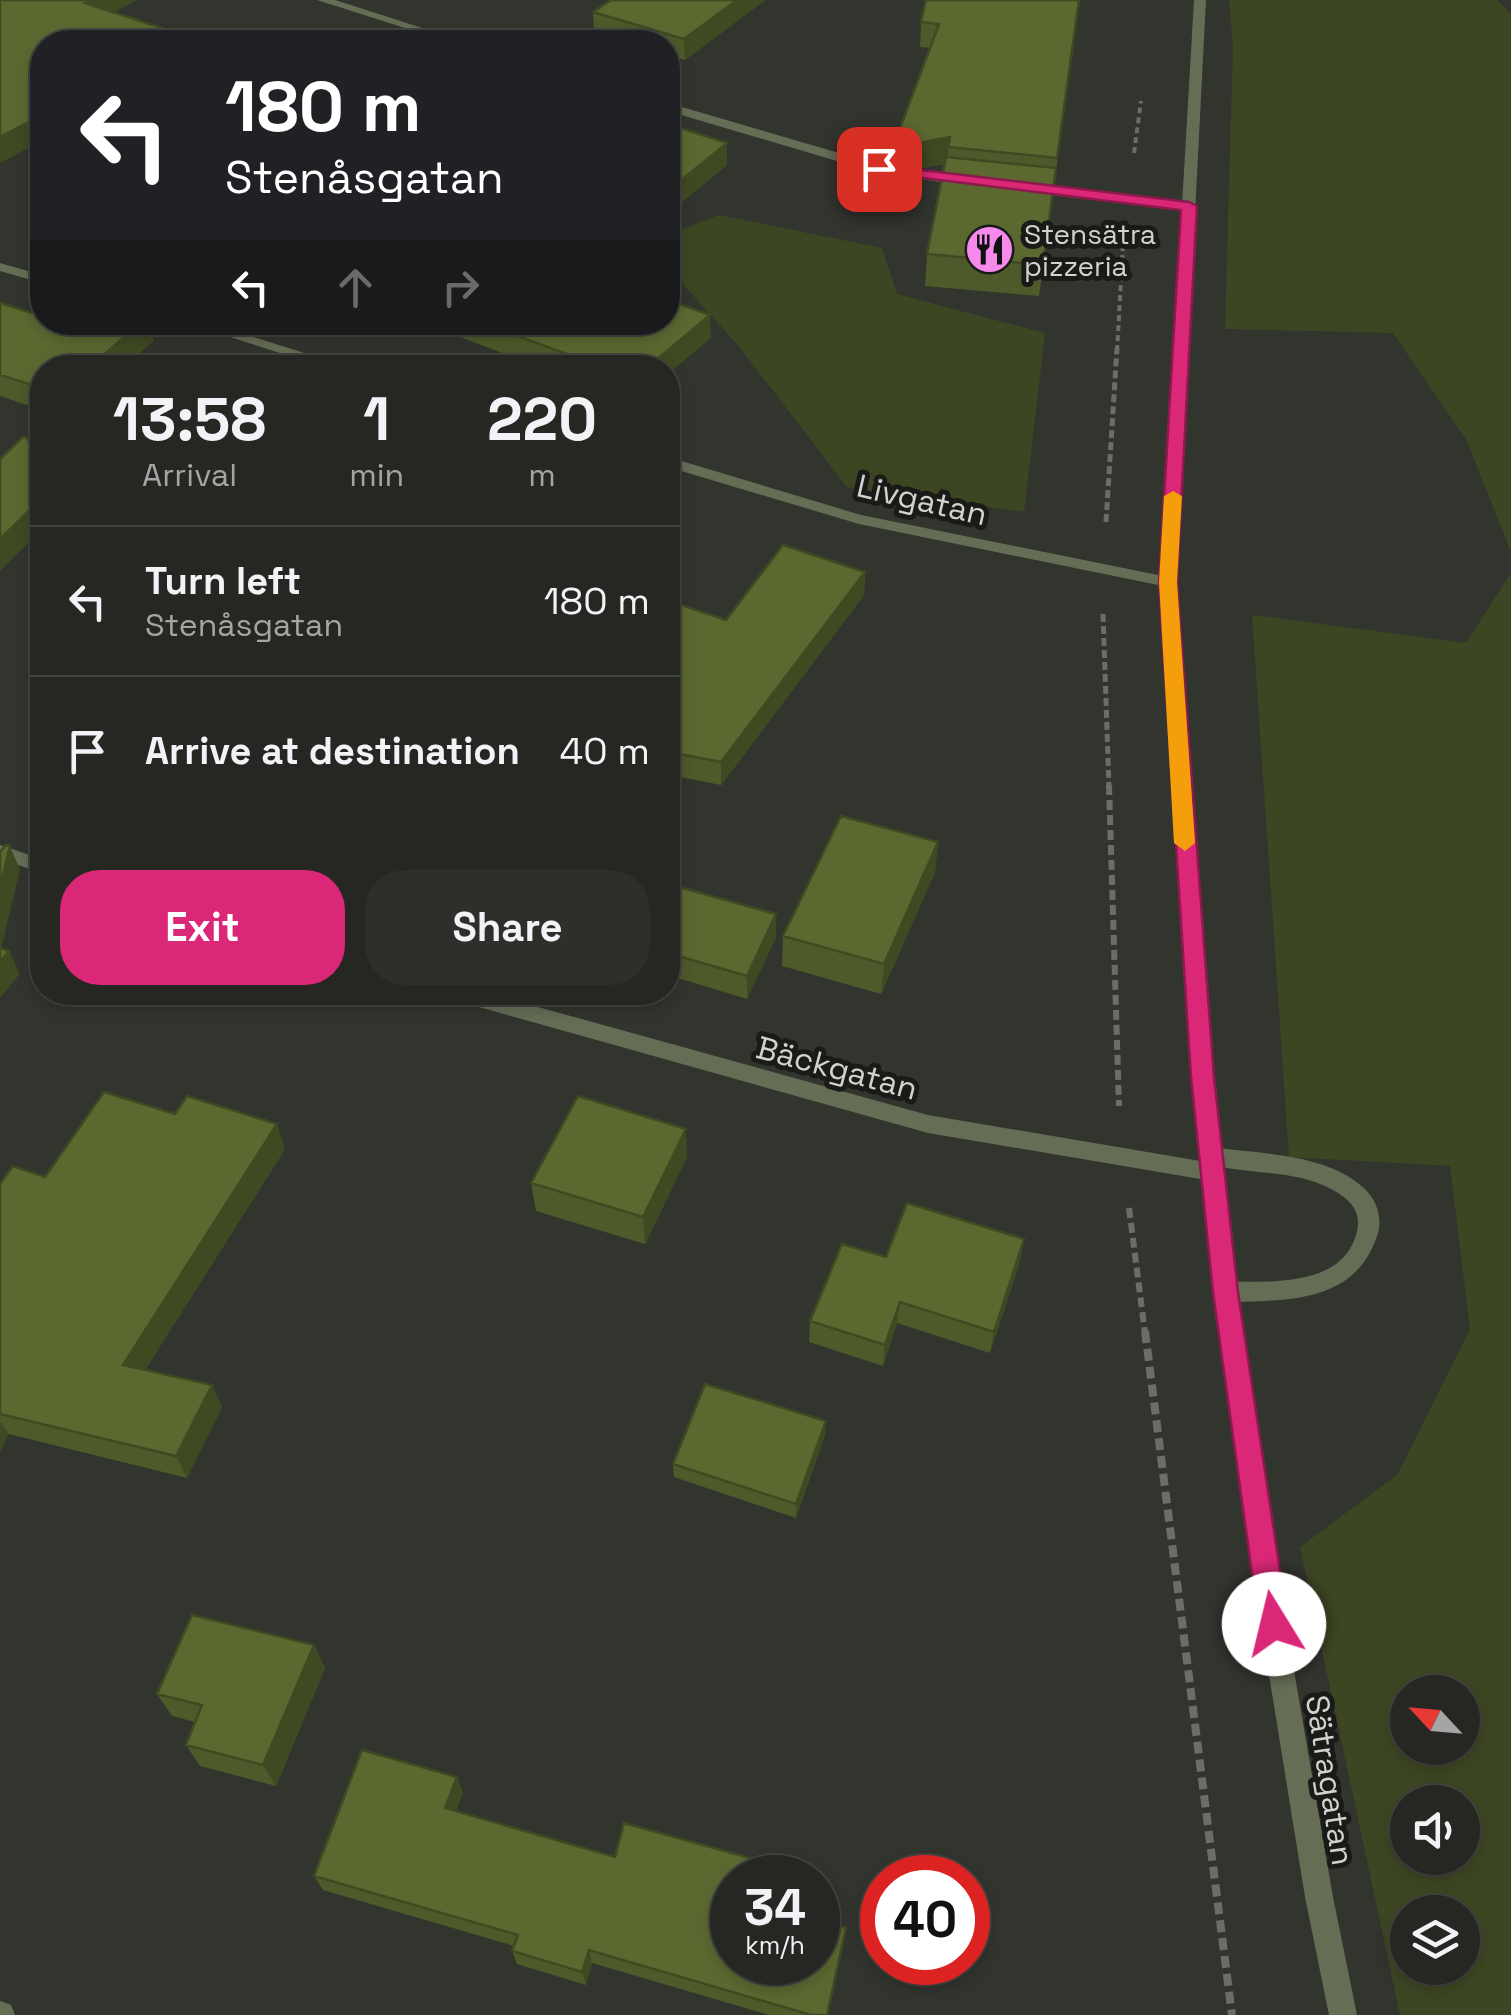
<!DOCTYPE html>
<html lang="en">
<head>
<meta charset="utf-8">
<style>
	:root { --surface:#262722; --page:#2e2f2a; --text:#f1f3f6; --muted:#a4a5a5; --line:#424440; --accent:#db2777 }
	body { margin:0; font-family:"Space Grotesk",sans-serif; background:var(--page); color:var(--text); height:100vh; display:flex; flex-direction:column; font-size:38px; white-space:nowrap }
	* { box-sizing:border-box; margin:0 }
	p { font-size:32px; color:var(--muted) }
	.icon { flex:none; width:55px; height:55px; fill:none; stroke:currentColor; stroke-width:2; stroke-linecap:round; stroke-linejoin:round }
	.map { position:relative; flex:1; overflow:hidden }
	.drawer { position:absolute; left:30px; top:355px; width:650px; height:650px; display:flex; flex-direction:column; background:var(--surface); border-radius:40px; box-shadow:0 5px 15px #0003,0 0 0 2px var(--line) }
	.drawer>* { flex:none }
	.hud { position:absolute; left:30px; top:30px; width:650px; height:305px; border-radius:40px; box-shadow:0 5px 15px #0003,0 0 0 2px var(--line); background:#202124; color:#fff; overflow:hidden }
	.needle { width:65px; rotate:296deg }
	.buttons { position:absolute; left:1390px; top:1675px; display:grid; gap:20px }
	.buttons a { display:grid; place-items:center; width:90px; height:90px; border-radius:50%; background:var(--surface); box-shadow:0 5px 15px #0003,0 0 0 2px var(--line); font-size:50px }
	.speed { position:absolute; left:710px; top:1855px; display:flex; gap:20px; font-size:50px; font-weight:700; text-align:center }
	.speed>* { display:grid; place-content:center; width:130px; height:130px; border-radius:50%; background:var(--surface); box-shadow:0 5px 15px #0003,0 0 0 2px var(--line); line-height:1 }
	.speed small { font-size:25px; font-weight:400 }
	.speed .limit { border:15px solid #d22; background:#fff; color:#111 }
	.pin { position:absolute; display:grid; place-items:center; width:85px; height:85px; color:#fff; margin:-42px; border-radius:20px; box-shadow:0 5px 15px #0006 }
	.me { position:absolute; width:110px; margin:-55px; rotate:351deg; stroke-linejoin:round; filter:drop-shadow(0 0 8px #0008) }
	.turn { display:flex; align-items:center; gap:35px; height:210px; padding:0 30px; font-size:45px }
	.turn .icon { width:130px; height:130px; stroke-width:2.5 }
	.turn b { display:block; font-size:70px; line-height:85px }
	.lanes { display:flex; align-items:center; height:95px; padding:0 30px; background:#0003; justify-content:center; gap:50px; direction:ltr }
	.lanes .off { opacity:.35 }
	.eta { display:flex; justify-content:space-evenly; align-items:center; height:170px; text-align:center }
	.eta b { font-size:60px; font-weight:700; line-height:70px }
	.action { display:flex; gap:20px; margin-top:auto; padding:20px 30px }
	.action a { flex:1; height:115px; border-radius:40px; background:var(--accent); color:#fff; font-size:40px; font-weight:700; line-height:115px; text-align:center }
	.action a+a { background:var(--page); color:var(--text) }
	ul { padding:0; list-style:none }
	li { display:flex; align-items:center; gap:30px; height:150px; padding:0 30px; border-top:2px solid var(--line) }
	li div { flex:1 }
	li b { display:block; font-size:38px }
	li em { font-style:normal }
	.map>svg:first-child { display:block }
	.green { fill:#3d4623; fill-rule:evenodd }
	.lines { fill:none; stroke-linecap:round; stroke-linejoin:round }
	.path-far3 { stroke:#6c6d68; stroke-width:4; stroke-dasharray:6 4; stroke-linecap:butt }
	.path-far2 { stroke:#6c6d68; stroke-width:5; stroke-dasharray:8 4; stroke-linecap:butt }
	.path-far1 { stroke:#6c6d68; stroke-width:6; stroke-dasharray:10 5; stroke-linecap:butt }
	.path { stroke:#6c6d68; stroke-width:8; stroke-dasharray:12 6; stroke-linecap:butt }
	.service { fill:#666d55; fill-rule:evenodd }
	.minor { fill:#666d55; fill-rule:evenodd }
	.tertiary { fill:#666d55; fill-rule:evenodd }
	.wall { fill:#4e5a2a }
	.shaded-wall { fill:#404a22 }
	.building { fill:#5b6931; stroke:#404a22; stroke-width:2.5 }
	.route { fill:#db2777; stroke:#8e194d; stroke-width:2.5 }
	.slow { fill:#f59e0b }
	.labels { text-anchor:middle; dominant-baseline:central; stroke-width:10; stroke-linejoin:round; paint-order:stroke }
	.far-poi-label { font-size:28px; fill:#d2d3cf; stroke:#1a1b18; text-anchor:start }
	.street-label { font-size:32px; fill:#d2d3cf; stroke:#1a1b18 }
</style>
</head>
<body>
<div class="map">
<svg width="1511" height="2015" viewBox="0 0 1511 2015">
	<rect width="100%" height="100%" fill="#32342e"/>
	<path class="green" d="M1229,0H1497L1511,13V552L1467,441L1393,333L1225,329L1233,44Z
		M719,215L882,248L897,294L1045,333L1024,512L847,487L737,344L668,268V235Z
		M1511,573V2015H1400L1300,1547L1398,1474L1470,1329L1450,1166L1289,1157L1252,615L1466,643ZM1408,1692H1462V1748H1408ZM1408,1802H1462V1858H1408ZM1408,1912H1462V1968H1408Z"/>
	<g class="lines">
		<path class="path-far3" d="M1134,153L1141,101
			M1117,351L1123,245"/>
		<path class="path-far2" d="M1106,522L1117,348
			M1103,614L1109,787"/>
		<path class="path-far1" d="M1109,785L1119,1106
			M1129,1208L1145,1333"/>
		<path class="path" d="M1145,1331L1232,2015"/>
		<path class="service" d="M1211,1147C1260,1154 1327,1153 1365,1189C1379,1203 1383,1222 1376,1239C1358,1289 1313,1299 1264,1301C1249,1301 1232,1304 1218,1299L1215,1292L1218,1285L1226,1282C1271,1281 1344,1288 1357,1231C1362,1210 1348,1198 1331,1189C1291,1168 1245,1176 1203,1162L1200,1156L1203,1150Z"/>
		<path class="minor" d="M317,0H335L466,42H449Z
			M668,103L880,165L968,178L975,182L968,186L874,172L668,111Z
			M1027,185L1189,202L1196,206L1189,210L1022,192V186Z
			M0,263L42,275V283L0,271Z
			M183,322H207L351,368H327Z
			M668,457L861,515L1168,577L1176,582L1168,587L859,524L668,467Z
			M0,845L42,859V873L0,859Z
			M444,992H484L928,1115L1212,1163L1220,1166L1223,1172L1220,1178L1212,1181L928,1133L454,1000Z
			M0,2001L11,2005L15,2015H0Z"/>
		<path class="tertiary" d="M1194,0H1206L1176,582L1202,952L1237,1292L1266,1508L1333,1897L1357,2015H1329L1305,1897L1242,1508L1215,1292L1182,952L1160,582Z"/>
	</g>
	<path class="wall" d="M611,0H765L685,60L668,55V42H625L594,33L593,12Z
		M1079,0L1039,296L925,286L927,254L945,164L916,169L895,165L896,139L930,48L920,47L921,22Z
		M0,303L42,316L154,340L123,368H42V410L0,396Z
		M451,322H668L711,338L668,368H543L452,334Z
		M865,572L864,595L721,785L680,777L668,607L726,620Z
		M938,842L935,872L881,994L782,966L783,936Z
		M668,884L776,914V937L747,999L668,975Z
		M285,1149L145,1370L212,1385L222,1407L187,1478L9,1434L0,1451V1184L45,1177Z
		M687,1157L645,1244L536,1211L531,1183Z
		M886,1257L1020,1261L990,1353L897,1323L883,1366L809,1342L810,1321Z
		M825,1435L796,1518L674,1477L673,1464Z
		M314,1645L325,1668L276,1786L200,1766L186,1745L195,1722L172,1716L157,1694Z
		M463,1792L456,1811L615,1857L732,1878L844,1941L828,2015H769L592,1963L586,1985L517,1964L512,1951L514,1946L323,1890L314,1876Z"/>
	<path class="shaded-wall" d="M92,0H137L91,25L85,3Z
		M737,0H765L685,60L684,39Z
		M42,115V141L0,163V137Z
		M950,137L947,163L916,169L918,143Z
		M727,143V165L668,214V191Z
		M710,315L711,338L668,374V368H655V361Z
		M141,322H149L154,340L123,368H89Z
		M641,356L642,368H627Z
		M42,498V529L0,571V539Z
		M865,572L864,595L721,785V762Z
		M679,754L680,777L668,799V774Z
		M938,842L935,872L881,994L884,964Z
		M10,846L20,870L0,953V887Z
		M776,914V937L747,999V976Z
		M9,951L20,974L0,998V962Z
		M277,1124L285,1149L134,1387L123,1365Z
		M686,1129L687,1157L645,1244L643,1217Z
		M1024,1239L1020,1261L990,1353L994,1332Z
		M900,1302L897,1323L883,1366L885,1345Z
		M212,1385L222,1407L187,1478L176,1456Z
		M0,1421L9,1434L0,1451Z
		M826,1421L825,1435L796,1518V1504Z
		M314,1645L325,1668L276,1786L263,1765Z
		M457,1777L463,1792L452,1823L445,1808Z
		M589,1950L592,1963L586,1985L582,1972Z"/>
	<path class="building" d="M0,0H92L85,3L205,42H42V115L0,137Z
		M611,0H737L684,39L593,12Z
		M926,0H1079L1057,158L948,147L950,137L918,143L896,139L939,24L921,22Z
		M668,124L727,143L668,191Z
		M946,157L1056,168L1043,265L927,254Z
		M668,300L710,315L655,361L641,356L627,368L612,364L605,368L480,322H668Z
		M0,303L42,316V322H141L89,368H42V388L0,375Z
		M309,360L332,368H302Z
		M24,436L42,454V498L0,539V459Z
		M783,545L865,572L721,762L679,754L668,774V607L672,602L726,620Z
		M841,816L938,842L884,964L783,936Z
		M6,845L10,846L0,887V852Z
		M668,884L776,914L747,976L668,953Z
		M0,948L9,951L0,962Z
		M104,1092L175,1114L187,1096L277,1124L123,1365L212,1385L176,1456L0,1414V1184L13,1166L45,1177Z
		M578,1096L686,1129L643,1217L531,1183Z
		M907,1203L1024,1239L994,1332L900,1302L885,1345L810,1321L842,1244L886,1257Z
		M705,1384L826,1421L796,1504L673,1464Z
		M192,1615L314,1645L263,1765L186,1745L202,1705L157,1694Z
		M362,1750L457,1777L445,1808L615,1857L624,1823L804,1873L803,1878H732V1962H818V1921L846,1928L827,2015H811L589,1950L582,1972L512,1951L518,1935L314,1876Z"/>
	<path class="route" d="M879,165L1189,202L1197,206L1177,582L1214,1077L1238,1292L1288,1624L1284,1634L1274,1638L1263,1634L1259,1624L1213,1292L1191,1077L1159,582L1181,210L874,172V166Z"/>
	<path class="slow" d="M1173,491L1182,496L1177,582L1195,843L1185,851L1174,843L1159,582L1164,496Z"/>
	<defs>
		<symbol id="restaurant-disc" viewBox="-11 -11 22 22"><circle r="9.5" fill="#f788ec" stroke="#1a1b18"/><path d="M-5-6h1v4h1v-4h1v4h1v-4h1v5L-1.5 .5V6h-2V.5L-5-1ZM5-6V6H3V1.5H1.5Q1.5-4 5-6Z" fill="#111"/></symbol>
	</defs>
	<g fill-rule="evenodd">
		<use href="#restaurant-disc" x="962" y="222" width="55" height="55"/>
	</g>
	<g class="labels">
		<g class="far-poi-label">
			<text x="1024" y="234">Stensätra<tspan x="1024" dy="32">pizzeria</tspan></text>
		</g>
		<g class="street-label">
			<text transform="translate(922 500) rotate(13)">Livgatan</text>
			<text transform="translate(837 1068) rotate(15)">Bäckgatan</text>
			<text transform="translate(1330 1780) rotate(81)">Sätragatan</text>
		</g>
	</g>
</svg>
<div class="buttons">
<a><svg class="needle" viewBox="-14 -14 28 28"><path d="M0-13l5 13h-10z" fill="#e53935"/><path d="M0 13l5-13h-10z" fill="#a4a5a5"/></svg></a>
<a><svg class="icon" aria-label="sound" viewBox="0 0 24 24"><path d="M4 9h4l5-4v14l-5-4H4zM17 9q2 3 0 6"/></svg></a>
<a><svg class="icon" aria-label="layers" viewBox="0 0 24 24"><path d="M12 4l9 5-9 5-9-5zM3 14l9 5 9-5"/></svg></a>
</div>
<div class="speed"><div>34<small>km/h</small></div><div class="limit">40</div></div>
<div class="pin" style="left:879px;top:169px;background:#d93025"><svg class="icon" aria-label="arrive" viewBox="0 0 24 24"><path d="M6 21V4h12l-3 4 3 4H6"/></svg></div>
<svg class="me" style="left:1274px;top:1624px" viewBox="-20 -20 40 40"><circle r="19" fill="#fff"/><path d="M0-13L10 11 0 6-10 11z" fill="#db2777"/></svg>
<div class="hud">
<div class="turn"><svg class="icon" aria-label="left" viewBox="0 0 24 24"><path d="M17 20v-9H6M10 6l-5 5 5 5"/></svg><div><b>180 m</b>Stenåsgatan</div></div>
<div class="lanes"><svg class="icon" aria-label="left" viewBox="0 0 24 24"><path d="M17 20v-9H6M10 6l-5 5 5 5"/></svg><svg class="icon off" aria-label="ahead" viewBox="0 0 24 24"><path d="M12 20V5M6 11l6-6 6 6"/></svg><svg class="icon off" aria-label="right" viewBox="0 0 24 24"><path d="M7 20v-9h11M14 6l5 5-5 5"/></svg></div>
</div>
<section class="drawer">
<div class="eta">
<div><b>13:58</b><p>Arrival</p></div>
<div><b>1</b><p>min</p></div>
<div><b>220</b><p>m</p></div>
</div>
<ul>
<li><svg class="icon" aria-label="left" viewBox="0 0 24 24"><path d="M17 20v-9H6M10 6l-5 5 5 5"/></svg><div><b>Turn left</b><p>Stenåsgatan</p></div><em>180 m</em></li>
<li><svg class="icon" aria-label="arrive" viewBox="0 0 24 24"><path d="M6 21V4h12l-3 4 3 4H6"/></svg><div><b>Arrive at destination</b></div><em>40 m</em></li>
</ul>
<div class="action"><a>Exit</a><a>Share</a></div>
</section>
</div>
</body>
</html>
